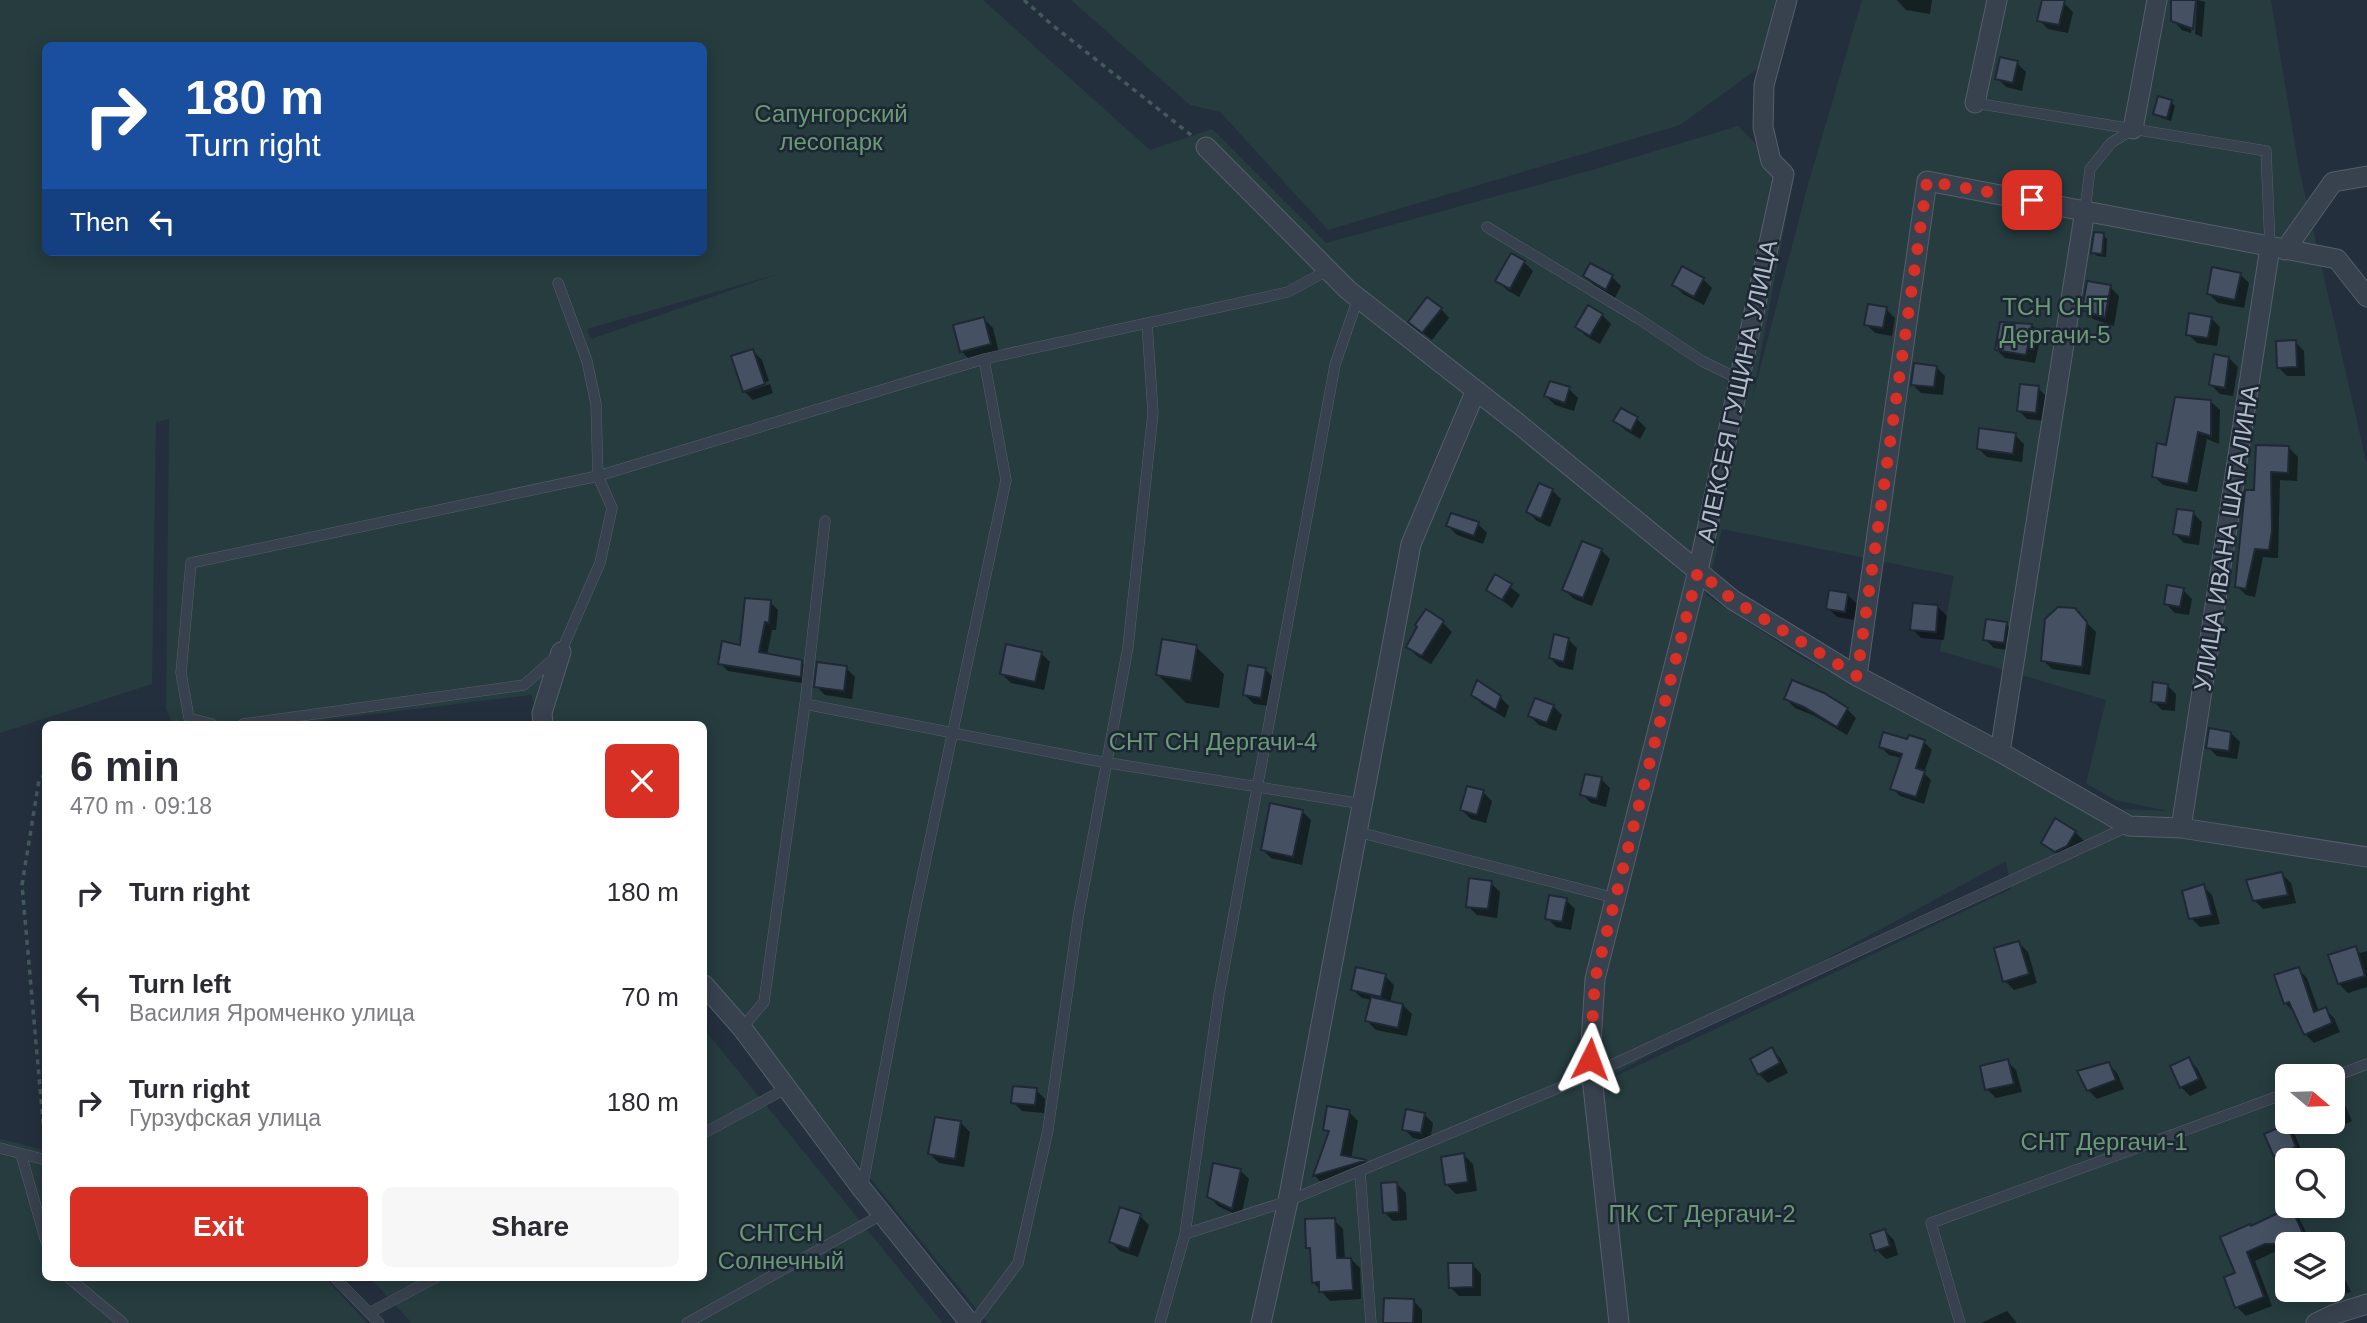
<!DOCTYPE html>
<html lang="en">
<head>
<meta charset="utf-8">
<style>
	:root { --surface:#fff; --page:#f7f7f7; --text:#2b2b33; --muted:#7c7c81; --accent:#d93025 }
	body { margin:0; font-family:Arial,sans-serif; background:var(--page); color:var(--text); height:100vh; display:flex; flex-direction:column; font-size:26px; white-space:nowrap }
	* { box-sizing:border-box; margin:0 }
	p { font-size:23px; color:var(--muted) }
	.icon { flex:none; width:38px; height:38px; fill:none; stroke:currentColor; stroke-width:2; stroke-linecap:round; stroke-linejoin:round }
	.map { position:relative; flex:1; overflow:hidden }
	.details { position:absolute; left:42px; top:721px; width:665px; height:560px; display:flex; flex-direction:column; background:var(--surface); border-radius:10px; box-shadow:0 4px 18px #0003 }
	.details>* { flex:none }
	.top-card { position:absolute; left:42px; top:42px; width:665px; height:214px; border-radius:10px; box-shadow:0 4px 18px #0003; background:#1a4fa0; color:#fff; overflow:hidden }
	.needle { width:46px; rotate:109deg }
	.controls { position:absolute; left:2275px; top:1064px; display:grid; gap:14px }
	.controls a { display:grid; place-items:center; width:70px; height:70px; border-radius:10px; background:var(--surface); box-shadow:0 4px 18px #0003; font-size:35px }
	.pin { position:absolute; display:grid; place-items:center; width:60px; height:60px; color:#fff; margin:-30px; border-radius:14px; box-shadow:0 4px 10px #0006 }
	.me { position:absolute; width:77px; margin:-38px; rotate:3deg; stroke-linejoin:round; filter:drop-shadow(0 0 5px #0008) }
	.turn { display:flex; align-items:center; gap:24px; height:147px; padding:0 28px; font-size:32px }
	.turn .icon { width:91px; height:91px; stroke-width:2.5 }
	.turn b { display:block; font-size:49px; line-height:60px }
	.then { display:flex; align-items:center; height:66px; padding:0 28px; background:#0003; gap:14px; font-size:26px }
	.round { display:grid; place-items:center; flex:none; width:74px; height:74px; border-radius:10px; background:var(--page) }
	.headline { display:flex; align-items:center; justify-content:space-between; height:119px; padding:0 28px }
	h1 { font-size:42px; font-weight:800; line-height:52px }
	.primary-button { display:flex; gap:14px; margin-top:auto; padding:14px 28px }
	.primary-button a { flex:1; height:80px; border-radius:10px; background:var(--accent); color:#fff; font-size:28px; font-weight:800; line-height:80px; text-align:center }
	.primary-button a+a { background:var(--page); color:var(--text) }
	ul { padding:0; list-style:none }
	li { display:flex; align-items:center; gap:21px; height:105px; padding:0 28px }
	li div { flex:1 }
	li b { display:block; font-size:26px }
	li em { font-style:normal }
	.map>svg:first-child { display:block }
	.green { fill:#263c3f; fill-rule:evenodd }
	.shadow { fill:#0007 }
	.building { fill:#455162; stroke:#1f2835; stroke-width:2 }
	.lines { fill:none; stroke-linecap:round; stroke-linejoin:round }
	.service-casing { stroke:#565f6c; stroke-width:11 }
	.minor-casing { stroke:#565f6c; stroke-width:21 }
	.path { stroke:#44595c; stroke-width:3.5; stroke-dasharray:5 5; stroke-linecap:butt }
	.service { stroke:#38414e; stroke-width:10 }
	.minor { stroke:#38414e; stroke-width:19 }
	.route { stroke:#d93025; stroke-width:12; stroke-dasharray:0 21.6 }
	.labels { text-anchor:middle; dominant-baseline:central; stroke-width:5; stroke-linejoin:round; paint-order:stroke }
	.park-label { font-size:24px; fill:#6b9a76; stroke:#1d2633 }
	.street-label { font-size:24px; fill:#b4bcc9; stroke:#1d2633 }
</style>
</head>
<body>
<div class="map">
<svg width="2367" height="1323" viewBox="0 0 2367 1323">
	<rect width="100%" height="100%" fill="#242f3e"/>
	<path class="green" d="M0,0H983L1150,150L1212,129L1326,243L1592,170L1738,126L1793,181L1752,400L1807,188L1862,0H2271L2299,168L2367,465V1299L2331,1310L2305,1323H988L704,974V724H542L531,695L294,724H172L166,709L169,419L156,422L152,684L0,733ZM46,46H704V252H46ZM778,274L591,339L587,329ZM1722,529L1954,576L1940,651L2106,700L2086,783L2115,800L2168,811L2097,808L1967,744L1801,657L1706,595ZM2006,861L2011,889L1599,1084L1598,1083ZM2287,1076H2333V1122H2287ZM2287,1160H2333V1206H2287ZM2287,1244H2333V1290H2287Z
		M1071,0H1776L1768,61L1680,125L1328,230L1220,112L1190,105Z
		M704,1029L943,1323H412L370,1278H704Z
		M0,1139L45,1150L46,1278H325L367,1323H0Z"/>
	<path class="shadow" d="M1897,0H1932L1930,14L1906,10Z
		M2044,0L2064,3L2073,12L2068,33L2048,29L2039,20Z
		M2173,0H2194L2191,33L2182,30L2173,20Z
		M2197,0L2205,2L2202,37L2195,34Z
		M2017,63L2026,72L2022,91L2006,87L1997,78Z
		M2171,102L2175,106L2171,121L2159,117L2155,113Z
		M2103,235L2107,239L2106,257L2097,256L2093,252Z
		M1524,262L1533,271L1519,297L1507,290L1498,281Z
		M2240,274L2249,283L2244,308L2218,303L2209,294Z
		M1585,276L1612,277L1621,286L1615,298L1594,285Z
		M1703,279L1712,288L1704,305L1683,294L1674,285Z
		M2110,287L2119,296L2114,326L2093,319L2084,309Z
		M1441,309L1449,318L1432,340L1419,330Z
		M1886,309L1895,318L1892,336L1875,333L1866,324Z
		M1602,315L1611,324L1600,344L1586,336L1577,327Z
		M2211,318L2220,327L2217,346L2197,343L2188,334Z
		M984,319L993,328L999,353L970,360L961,351Z
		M2032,325L2041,334L2035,363L2005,358L1996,349Z
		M2295,342L2304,351L2305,376H2287L2278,367Z
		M753,351L762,360L769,381L747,388V392L770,384L773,393L753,400L744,391Z
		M2229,358L2238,367L2233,396L2220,394L2211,385Z
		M1936,367L1945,376L1943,395L1921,393L1912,384Z
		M2038,388L2047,397L2044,421L2027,419L2018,410Z
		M1569,389L1578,398L1574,411L1555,405L1546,396Z
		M2210,401L2220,410L2219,444L2207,439L2197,492L2163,485L2154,476L2167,447Z
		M1637,419L1646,428L1640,439L1625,430L1616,421Z
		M2015,435L2024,444L2022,462L1987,457L1978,448Z
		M2289,448L2298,457L2297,481L2280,480L2278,558L2263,557L2255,597L2246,595L2237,586L2256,492Z
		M1539,485L1552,490L1561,499L1550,527L1537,521L1528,512Z
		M2193,513L2202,522L2199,545L2184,543L2175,534Z
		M1478,524L1487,533L1483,544L1457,535L1448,526Z
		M1601,550L1610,559L1592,606L1574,599L1565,590Z
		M1496,576L1520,595L1512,608L1488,590Z
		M2183,590L2192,599L2189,615L2175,613L2166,604Z
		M1848,595L1857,604L1854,620L1837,617L1828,608Z
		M770,602L778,610L776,630H772L767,655L801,662L810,670L808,684L728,671L720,663L742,647Z
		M1938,607L1947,616L1944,640L1921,638L1912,629Z
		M2074,610L2096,632L2090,675L2052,669L2043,660Z
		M1443,623L1452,632L1431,664L1417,656L1408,647Z
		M2006,624L2015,633L2012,651L1994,648L1985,639Z
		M1568,639L1577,648L1573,670L1559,667L1550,658Z
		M1196,647L1224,674L1219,708L1186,703L1158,675Z
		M1041,653L1050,662L1044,690L1011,683L1002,674Z
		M846,668L855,677L852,699L825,695L816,686Z
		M1265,669L1274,678L1269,706L1254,704L1245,695Z
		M2167,685L2176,694L2175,711L2162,710L2153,701Z
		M1473,695L1500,697L1509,706L1505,718L1482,704Z
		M1823,695L1847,709L1856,718L1847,735L1815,716L1795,708L1786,699Z
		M1553,706L1562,715L1556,731L1539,725L1530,716Z
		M2231,733L2240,742L2237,759L2217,756L2208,747Z
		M1909,741L1924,742L1932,750L1924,773L1931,780L1924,804L1900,796L1892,788L1902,758L1889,755L1881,747Z
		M1601,779L1610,788L1606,807L1591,803L1582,794Z
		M1483,792L1492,801L1486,823L1471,819L1462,810Z
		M1302,811L1311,820L1302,865L1271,858L1262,849Z
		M2075,832L2084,841L2076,855L2066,860L2043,843Z
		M2282,874L2291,883L2296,903L2263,909L2254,900Z
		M1491,883L1500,892L1497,918L1477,915L1468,906Z
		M2203,886L2212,895L2220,924L2200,927L2191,918Z
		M1566,900L1575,909L1571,930L1556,927L1547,918Z
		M2019,943L2028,952L2037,983L2014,990L2005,981Z
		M2355,948L2360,953L2367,951V987L2348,993L2339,984Z
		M2298,969L2307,978L2319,1012L2325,1009L2334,1018L2340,1032L2314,1043L2305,1034L2294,1012L2285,1003Z
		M1385,976L1394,985L1390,1003L1403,1005L1412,1014L1407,1036L1376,1030L1367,1021L1372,1000L1362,998L1352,989Z
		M1772,1050L1781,1059L1788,1073L1768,1083L1759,1074Z
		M2188,1059L2197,1068L2207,1088L2190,1096L2181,1087Z
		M2007,1061L2016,1070L2022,1092L1996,1098L1987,1089Z
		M2108,1064L2117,1073L2124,1089L2097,1099L2088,1090Z
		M1036,1090L1045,1099L1044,1113L1022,1111L1013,1102Z
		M2338,1098L2346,1107L2352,1121L2335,1129L2328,1122H2333V1100Z
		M1349,1112L1358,1121L1351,1159L1366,1162L1374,1169L1324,1185L1315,1176L1330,1134L1325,1129Z
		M1424,1114L1433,1123L1430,1141L1413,1138L1404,1129Z
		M961,1123L970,1132L964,1167L939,1163L930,1154Z
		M2286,1126L2295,1135L2304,1156L2295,1160H2287L2285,1165L2276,1156Z
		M1464,1155L1473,1164L1477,1191L1456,1194L1447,1185Z
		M1240,1170L1249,1179L1241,1217L1218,1206L1209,1196Z
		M1397,1184L1406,1193L1407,1220L1393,1221L1384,1212Z
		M2290,1209L2299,1218L2308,1236L2255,1261L2272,1306L2246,1316L2237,1307L2238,1274L2251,1227Z
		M1140,1216L1149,1225L1138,1257L1120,1251L1111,1242Z
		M1334,1220L1343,1229L1345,1260L1351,1259L1360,1268L1361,1299L1330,1301L1313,1282L1311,1251L1308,1247Z
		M1885,1231L1894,1240L1898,1255L1886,1259L1877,1250Z
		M2333,1254L2351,1292L2333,1297L2326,1290H2333Z
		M1472,1264L1481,1274V1296H1459L1450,1287Z
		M1413,1300L1422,1310V1323H1385Z
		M2007,1311L2017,1323H1981Z"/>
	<path class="building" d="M2042,0H2065L2059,25L2037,21Z
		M2171,0H2196L2193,29L2171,21Z
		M2000,57L2018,61L2013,83L1995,79Z
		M2158,96L2172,100L2167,118L2153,114Z
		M2094,232L2104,233L2102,254L2091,253Z
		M1511,253L1525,261L1510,289L1495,281Z
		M1590,263L1613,275L1606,290L1583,276Z
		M1682,266L1704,278L1694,297L1672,285Z
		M2212,267L2241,273L2235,300L2207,294Z
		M2087,281L2111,285L2105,318L2082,310Z
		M1427,297L1442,308L1422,333L1408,322Z
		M1868,304L1887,307L1883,328L1864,325Z
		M1588,305L1603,314L1590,336L1575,327Z
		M2189,313L2212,317L2208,338L2186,335Z
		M984,317L991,344L960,352L953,325Z
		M2000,322L2032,324L2026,355L1995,350Z
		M2296,340L2297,367L2277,368L2276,341Z
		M753,349L765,384L743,392L731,356Z
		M2214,354L2229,357L2225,388L2209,385Z
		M1914,363L1937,366L1934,387L1911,385Z
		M1550,381L1570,387L1565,403L1544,396Z
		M2020,384L2039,386L2036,413L2017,411Z
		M2175,397L2211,400V436L2198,432L2188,484L2152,477L2157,443L2166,445Z
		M1621,408L1638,417L1631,431L1613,421Z
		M1979,428L2016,433L2013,454L1977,449Z
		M2256,445L2289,446L2288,473L2271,472L2272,531L2269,550L2255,549L2246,589L2235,587L2245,490H2254Z
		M1539,483L1553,489L1541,519L1526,512Z
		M2177,509L2194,511L2190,537L2173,534Z
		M1451,513L1479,522L1474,536L1446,526Z
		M1582,541L1602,549L1583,598L1562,590Z
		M1495,574L1512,584L1502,600L1486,590Z
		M2167,585L2184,588L2180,607L2164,604Z
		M1829,590L1848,593L1845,612L1826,609Z
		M745,598L771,600L769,623L765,622L759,652L802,660L801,677L718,664L722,641L740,645Z
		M1913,603L1938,605L1936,632L1910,630Z
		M2058,607L2075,608L2087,622L2082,667L2041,661L2045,619Z
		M1426,609L1444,621L1422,656L1406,647L1417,627L1415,625Z
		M1986,619L2007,622L2004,643L1983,640Z
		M1554,634L1569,638L1564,662L1549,658Z
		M1162,639L1197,645L1191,681L1156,675Z
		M1006,644L1042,652L1035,682L1000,674Z
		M817,662L847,666L844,691L814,687Z
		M1248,665L1266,668L1261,698L1243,695Z
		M1477,680L1501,696L1496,710L1471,695Z
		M1792,680L1824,693L1848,708L1837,727L1804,707L1784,699Z
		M2153,682L2168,684L2166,703L2151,702Z
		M1535,698L1554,705L1547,723L1528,716Z
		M2209,728L2231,732L2229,751L2206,748Z
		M1883,732L1907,739L1909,735L1925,740L1916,768L1925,771L1916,797L1890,789L1902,754L1879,747Z
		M1585,774L1602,777L1597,799L1580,795Z
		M1467,786L1484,790L1477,815L1460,810Z
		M1270,803L1303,810L1293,857L1261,850Z
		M2055,818L2076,831L2067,846L2055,852L2041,843Z
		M2282,872L2288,895L2253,901L2246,880Z
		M1469,878L1492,881L1488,909L1466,907Z
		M2204,884L2212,915L2189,919L2182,891Z
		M1549,895L1567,898L1562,922L1545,919Z
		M2019,941L2029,974L2003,982L1994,948Z
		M2356,946L2365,976L2338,984L2328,955Z
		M1356,967L1386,974L1381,997L1351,990Z
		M2299,967L2314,1012L2326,1007L2332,1023L2304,1035L2289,1002L2284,1004L2274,975Z
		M1371,997L1403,1004L1398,1028L1365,1021Z
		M1772,1047L1780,1063L1758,1075L1750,1059Z
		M2189,1057L2199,1079L2180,1088L2170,1066Z
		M2008,1059L2014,1084L1985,1090L1980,1066Z
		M2109,1062L2116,1080L2087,1091L2077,1071Z
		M1013,1086L1037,1088L1035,1105L1011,1103Z
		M1327,1106L1350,1110L1341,1155L1367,1160L1313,1176L1329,1131L1323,1130Z
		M1406,1109L1425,1113L1421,1133L1402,1130Z
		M935,1117L961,1121L955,1159L928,1154Z
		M2287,1124L2296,1147L2274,1157L2264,1134Z
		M1464,1153L1468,1182L1445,1185L1441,1157Z
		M1213,1163L1241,1169L1232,1209L1207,1197Z
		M1397,1182L1399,1212L1383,1213L1381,1183Z
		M1120,1207L1141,1214L1129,1249L1109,1242Z
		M2291,1207L2308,1244H2265L2247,1252L2264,1297L2235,1308L2224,1277L2235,1273L2220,1237L2250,1224L2251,1226Z
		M1335,1218L1337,1258H1351L1353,1290L1319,1292V1282L1312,1283L1310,1248H1306L1305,1219Z
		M1885,1229L1890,1246L1875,1251L1870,1234Z
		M1448,1263H1473V1287L1449,1288Z
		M1384,1298L1414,1299L1413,1323H1383Z"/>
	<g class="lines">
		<defs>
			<path id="service" d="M1975,103L2266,151L2270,246
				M2085,210L2090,169L2111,143L2133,129
				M1487,227L1639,319L1702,361L1739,379
				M805,704L1091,760L1363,804
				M212,724L189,718L181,673L191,563L598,476L984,359L1288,292L1328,270
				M243,724L524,685L561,652L600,563L612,508L598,476L596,404L587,361L558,283
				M1358,832L1615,898
				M742,1028L764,1002L805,704L825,521
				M2333,1077L2367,1064
				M704,1133L787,1088
				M0,1148L46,1160
				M21,1154L46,1242
				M1360,1171L1371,1323
				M862,1189L913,920L1006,480L984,359
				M1185,1234L1288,1201L1592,1074L2129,826
				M69,1278L123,1323
				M335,1278L379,1323
				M369,1313L435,1278
				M687,1323L883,1214
				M973,1323L1018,1263L1048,1130L1078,918L1128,647L1153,413L1147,323
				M1160,1323L1185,1234L1219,995L1335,365L1358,298
				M1960,1323L1931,1223L2287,1093"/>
			<path id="minor" d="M1975,103L1997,0
				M2133,129L2157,0
				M1206,147L1348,290L1520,425L1733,600L1857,676L2000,752L2129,826L2181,828L2367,857
				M2285,250L2333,182L2367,176
				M1857,676L1927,181L2337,259L2367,297
				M543,724L542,713L561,652
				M2000,752L2085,210
				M2181,828L2270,247
				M704,985L742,1028L862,1189L970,1323
				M1261,1323L1288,1201L1411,544L1476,390
				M1619,1323L1590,1059L1595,979L1698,571L1784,174L1771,161L1763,127L1764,85L1787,0
				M2316,1323L2335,1314L2367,1304"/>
		</defs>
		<use href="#service" class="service-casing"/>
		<use href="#minor" class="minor-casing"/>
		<path class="path" d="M1024,0L1051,24L1191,135
			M167,724L177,721
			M45,1144L22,885L39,780L46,774"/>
		<use href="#service" class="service"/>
		<use href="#minor" class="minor"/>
	</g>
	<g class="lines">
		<path class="route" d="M1590,1059L1595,979L1698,571L1733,600L1857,676L1927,181L2032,200"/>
	</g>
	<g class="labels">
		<g class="park-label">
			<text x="831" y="113">Сапунгорский<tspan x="831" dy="28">лесопарк</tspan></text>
			<text x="2055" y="306">ТСН СНТ<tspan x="2055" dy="28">Дергачи-5</tspan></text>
			<text x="1213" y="741">СНТ СН Дергачи-4</text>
			<text x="2104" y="1141">СНТ Дергачи-1</text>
			<text x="1702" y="1213">ПК СТ Дергачи-2</text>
			<text x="781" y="1232">СНТСН<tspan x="781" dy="28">Солнечный</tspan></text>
		</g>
		<g class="street-label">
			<text transform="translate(1737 391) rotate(-78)">АЛЕКСЕЯ ГУЩИНА УЛИЦА</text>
			<text transform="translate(2226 538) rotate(-81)">УЛИЦА ИВАНА ШАТАЛИНА</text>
		</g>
	</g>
</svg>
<div class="controls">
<a><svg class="needle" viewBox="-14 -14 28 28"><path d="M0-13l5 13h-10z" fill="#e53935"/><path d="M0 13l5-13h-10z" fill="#7c7c81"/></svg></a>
<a><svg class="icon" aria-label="search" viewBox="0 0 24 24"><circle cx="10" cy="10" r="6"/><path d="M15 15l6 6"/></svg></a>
<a><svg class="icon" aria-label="layers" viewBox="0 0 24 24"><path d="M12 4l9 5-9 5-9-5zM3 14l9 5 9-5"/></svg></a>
</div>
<div class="pin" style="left:2032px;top:200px;background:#d93025"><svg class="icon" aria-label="arrive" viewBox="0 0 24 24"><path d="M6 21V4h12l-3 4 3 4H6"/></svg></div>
<svg class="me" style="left:1590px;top:1059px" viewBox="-20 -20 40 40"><path d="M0-17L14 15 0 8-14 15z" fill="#d93025" stroke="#fff" stroke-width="4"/></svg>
<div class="top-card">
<div class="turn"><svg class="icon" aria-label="right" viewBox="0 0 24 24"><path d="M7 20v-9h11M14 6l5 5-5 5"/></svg><div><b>180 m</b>Turn right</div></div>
<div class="then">Then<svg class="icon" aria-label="left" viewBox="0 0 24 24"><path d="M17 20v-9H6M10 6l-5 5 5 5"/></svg></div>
</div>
<section class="details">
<div class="headline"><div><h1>6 min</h1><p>470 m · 09:18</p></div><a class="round" style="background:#d93025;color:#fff"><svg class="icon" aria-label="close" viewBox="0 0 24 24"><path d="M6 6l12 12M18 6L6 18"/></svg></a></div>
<ul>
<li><svg class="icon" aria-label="right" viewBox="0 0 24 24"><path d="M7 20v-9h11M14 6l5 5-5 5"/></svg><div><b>Turn right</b></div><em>180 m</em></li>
<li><svg class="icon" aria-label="left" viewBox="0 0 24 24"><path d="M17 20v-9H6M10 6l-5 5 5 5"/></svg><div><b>Turn left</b><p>Василия Яромченко улица</p></div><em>70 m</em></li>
<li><svg class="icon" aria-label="right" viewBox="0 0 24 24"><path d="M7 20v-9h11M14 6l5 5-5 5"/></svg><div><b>Turn right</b><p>Гурзуфская улица</p></div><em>180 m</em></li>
</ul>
<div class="primary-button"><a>Exit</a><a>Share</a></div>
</section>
</div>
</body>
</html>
